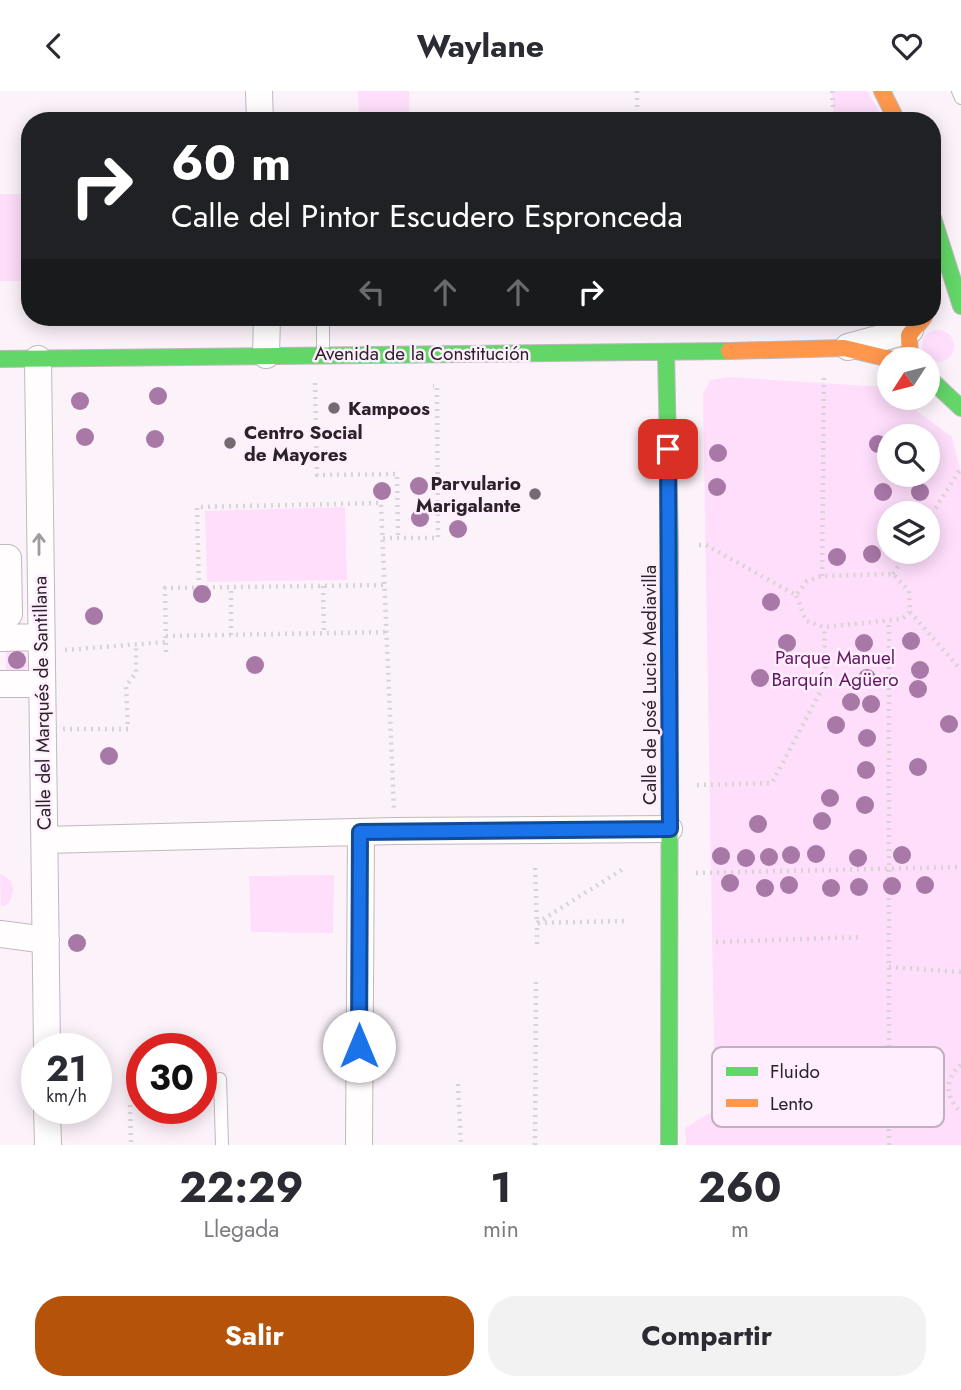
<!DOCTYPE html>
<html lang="es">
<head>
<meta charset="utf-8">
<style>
	:root { --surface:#fff; --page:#f2f2f3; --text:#2b2b33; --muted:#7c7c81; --accent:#b45309 }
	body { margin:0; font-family:Jost,sans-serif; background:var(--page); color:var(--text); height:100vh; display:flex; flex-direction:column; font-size:26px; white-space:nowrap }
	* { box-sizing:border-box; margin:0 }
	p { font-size:23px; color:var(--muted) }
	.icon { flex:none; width:38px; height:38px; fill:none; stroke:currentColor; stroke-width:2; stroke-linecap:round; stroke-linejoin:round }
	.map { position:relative; height:1054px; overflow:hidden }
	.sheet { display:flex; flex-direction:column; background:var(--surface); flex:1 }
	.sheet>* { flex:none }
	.guide { position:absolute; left:21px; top:21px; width:920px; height:214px; border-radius:28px; box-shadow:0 4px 18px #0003; background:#202124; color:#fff; overflow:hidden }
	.needle { width:46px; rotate:234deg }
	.buttons { position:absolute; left:877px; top:256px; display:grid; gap:14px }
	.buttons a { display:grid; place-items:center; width:63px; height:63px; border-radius:50%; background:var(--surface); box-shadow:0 4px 18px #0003; font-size:35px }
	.speed { position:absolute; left:21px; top:942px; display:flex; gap:14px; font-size:35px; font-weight:700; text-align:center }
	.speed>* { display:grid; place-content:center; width:91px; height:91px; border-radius:50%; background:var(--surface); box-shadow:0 4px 18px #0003; line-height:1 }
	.speed small { font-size:18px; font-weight:400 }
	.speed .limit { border:10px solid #d22; background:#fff; color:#111 }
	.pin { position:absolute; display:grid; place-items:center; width:60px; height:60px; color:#fff; margin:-30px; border-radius:14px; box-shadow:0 4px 10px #0006 }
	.me { position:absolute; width:77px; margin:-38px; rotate:0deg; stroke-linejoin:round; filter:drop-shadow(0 0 5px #0008) }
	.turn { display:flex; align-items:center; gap:24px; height:147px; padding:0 35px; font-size:32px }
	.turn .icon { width:91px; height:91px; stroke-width:2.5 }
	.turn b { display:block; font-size:49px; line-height:60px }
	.lanes { display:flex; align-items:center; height:66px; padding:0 35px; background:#0003; justify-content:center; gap:35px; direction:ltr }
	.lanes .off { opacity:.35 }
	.eta { display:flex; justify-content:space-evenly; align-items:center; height:119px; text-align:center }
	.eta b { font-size:42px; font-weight:700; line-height:49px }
	.action { display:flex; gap:14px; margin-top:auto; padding:14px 35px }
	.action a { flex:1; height:80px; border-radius:28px; background:var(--accent); color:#fff; font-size:28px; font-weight:700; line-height:80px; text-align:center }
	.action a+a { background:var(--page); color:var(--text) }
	header { display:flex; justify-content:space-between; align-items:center; height:91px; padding:0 35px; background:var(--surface); font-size:32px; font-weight:700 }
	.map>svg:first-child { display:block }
	.green { fill:#fedefb; fill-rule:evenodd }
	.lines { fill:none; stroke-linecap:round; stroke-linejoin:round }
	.lane-casing { stroke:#c0b8bf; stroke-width:14 }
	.street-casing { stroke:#c0b8bf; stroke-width:28 }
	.fast-casing { stroke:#c0b8bf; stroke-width:18 }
	.slow-casing { stroke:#c0b8bf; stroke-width:18 }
	.path { stroke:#d7d3d6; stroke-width:4.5; stroke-dasharray:2 5; stroke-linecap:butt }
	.lane { stroke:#fffdfe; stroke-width:12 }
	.street { stroke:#fffdfe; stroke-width:26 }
	.fast { stroke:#63d668; stroke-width:16 }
	.slow { stroke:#ff974d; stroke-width:16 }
	.tree { fill:#a878a7 }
	.oneway { stroke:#9f9b9e }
	.route-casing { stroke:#114b97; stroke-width:18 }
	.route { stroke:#1a73e8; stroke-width:12 }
	.poi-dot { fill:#746b72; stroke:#ffeffe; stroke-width:2.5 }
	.labels { text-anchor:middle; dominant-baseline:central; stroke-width:5; stroke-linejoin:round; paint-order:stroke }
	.street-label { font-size:19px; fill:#2a2329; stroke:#ffeffe }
	.poi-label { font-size:19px; font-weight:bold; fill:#2a2329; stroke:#ffeffe; text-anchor:start }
	.park-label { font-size:19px; fill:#631463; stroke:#ffeffe }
	.key { fill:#ffeffe; stroke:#bfb2be; stroke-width:2 }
	.key-label { font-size:19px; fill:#2a2329 }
</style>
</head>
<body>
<header><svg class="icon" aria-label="back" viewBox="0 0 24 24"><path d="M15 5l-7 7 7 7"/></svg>Waylane<svg class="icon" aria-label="heart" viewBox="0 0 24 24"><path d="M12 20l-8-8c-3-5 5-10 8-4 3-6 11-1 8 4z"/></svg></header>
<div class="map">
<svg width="961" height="1054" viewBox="0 0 961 1054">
	<rect width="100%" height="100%" fill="#fcf2fa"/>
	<path class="green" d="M358,0H409V30H359Z
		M832,0H867L885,30H834Z
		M0,103H30V190H0Z
		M922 255a16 16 0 1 1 32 0a16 16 0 1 1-32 0Z
		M728,286L884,296L889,300V306H898L952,346L961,382V1054H686L685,1037L715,1019L703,303L710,289ZM889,345H928V383H889ZM889,422H928V460H889Z
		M345,416L347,489L207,491L205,420Z
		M6,558L26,562L28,576L24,580L6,584Z
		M0,783C14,788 16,798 9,812L1,816Z
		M334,784L333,842L251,841L249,785Z"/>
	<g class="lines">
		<defs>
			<path id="lane" d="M958,0L961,7
				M323,263V226
				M220,988L222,1054"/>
			<path id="street" d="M259,0L260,30
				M848,256L910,239
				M266,264L267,226
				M38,268C39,498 46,727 47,957
				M0,467H8L9,523H0
				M0,547L39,546
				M0,593H40
				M45,749L395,740L669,738
				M0,843L46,849
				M47,1017L48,1054
				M359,1054L361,741"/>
			<path id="fast" d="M933,127L961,215
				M666,261L670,454L669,1054
				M0,268L729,260
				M928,286L961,317"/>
			<path id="slow" d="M882,0L897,30
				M729,260L844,257L890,268
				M910,268L909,244L924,226"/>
		</defs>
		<use href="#lane" class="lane-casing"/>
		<use href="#street" class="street-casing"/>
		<use href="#fast" class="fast-casing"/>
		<use href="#slow" class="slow-casing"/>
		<path class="path" d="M637,0V30
			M832,0L834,30
			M639,226V236
			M315,292L317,384L397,383L398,446
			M928,429L961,377
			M383,447H438L437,295H433
			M699,454H706L796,504L807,490L822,485L893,483L909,500L910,521L902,528L824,536L806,530L796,504
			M893,483L908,460
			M822,485L824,283
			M323,495L324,542
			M199,496L197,416L381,412L394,719
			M910,521L961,579
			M231,544V496
			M166,545L388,541
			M65,559L166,551
			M166,561L165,497L386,494
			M63,638H128L126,595L136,582V553
			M697,694L772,692L826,590L824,536
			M535,777L537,832L625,830
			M696,782L961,776
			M716,851L862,846
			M537,853V832L623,778
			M889,876L961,881
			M961,974C944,988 945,1007 961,1021
			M458,993L461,1054
			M718,1005L890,994L948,996
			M130,1014L131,1054
			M535,1054L536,891
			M889,1054V530"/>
		<use href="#lane" class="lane"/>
		<use href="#street" class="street"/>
		<use href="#fast" class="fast"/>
		<use href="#slow" class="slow"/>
	</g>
	<g class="tree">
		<circle cx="158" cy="305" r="9"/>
		<circle cx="80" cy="310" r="9"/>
		<circle cx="85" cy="346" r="9"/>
		<circle cx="155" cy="348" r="9"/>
		<circle cx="878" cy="353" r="9"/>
		<circle cx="718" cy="362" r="9"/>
		<circle cx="419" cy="395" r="9"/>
		<circle cx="717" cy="396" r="9"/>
		<circle cx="382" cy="400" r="9"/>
		<circle cx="883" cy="401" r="9"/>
		<circle cx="920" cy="401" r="9"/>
		<circle cx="420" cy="427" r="9"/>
		<circle cx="458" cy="438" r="9"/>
		<circle cx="872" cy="463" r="9"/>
		<circle cx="837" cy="466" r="9"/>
		<circle cx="202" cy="503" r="9"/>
		<circle cx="771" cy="511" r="9"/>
		<circle cx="94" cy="525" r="9"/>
		<circle cx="911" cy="550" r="9"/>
		<circle cx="787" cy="552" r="9"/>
		<circle cx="864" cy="552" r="9"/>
		<circle cx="17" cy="569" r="9"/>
		<circle cx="255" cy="574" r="9"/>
		<circle cx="920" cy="579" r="9"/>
		<circle cx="760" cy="587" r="9"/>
		<circle cx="867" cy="587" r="9"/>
		<circle cx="918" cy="598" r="9"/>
		<circle cx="851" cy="611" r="9"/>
		<circle cx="871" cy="613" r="9"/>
		<circle cx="949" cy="633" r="9"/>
		<circle cx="836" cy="634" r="9"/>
		<circle cx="867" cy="647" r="9"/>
		<circle cx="109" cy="665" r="9"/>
		<circle cx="918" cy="676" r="9"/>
		<circle cx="866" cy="679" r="9"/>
		<circle cx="830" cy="707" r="9"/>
		<circle cx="865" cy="714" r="9"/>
		<circle cx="822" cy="730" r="9"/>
		<circle cx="758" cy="733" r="9"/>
		<circle cx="816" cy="763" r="9"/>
		<circle cx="791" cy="764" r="9"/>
		<circle cx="902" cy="764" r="9"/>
		<circle cx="721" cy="765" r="9"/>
		<circle cx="769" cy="766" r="9"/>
		<circle cx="746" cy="767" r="9"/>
		<circle cx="858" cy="767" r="9"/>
		<circle cx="730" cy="792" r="9"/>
		<circle cx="789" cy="794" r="9"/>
		<circle cx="925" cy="794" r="9"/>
		<circle cx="892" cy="795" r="9"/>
		<circle cx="859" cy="796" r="9"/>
		<circle cx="765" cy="797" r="9"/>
		<circle cx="831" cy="797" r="9"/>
		<circle cx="77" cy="852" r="9"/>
	</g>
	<defs><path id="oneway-shaft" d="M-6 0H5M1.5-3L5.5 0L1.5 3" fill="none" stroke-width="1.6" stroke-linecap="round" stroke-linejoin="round" transform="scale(1.75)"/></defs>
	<use class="oneway" href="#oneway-shaft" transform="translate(39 453) rotate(-90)"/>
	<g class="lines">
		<defs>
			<path id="route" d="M359,955L360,741L670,738L668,358"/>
		</defs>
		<use href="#route" class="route-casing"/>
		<use href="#route" class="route"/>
	</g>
	<g class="poi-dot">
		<circle cx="334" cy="317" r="7"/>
		<circle cx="230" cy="352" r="7"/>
		<circle cx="535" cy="403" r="7"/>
	</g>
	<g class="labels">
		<g class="street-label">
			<text x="422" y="262">Avenida de la Constitución</text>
			<text transform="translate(649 594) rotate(-90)">Calle de José Lucio Mediavilla</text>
			<text transform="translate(42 612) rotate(-91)">Calle del Marqués de Santillana</text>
		</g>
		<g class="poi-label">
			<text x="348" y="317">Kampoos</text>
			<text x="244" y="341">Centro Social<tspan x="244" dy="22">de Mayores</tspan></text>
			<text x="521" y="392" text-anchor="end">Parvulario<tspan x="521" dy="22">Marigalante</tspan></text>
		</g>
		<g class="park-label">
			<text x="835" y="566">Parque Manuel<tspan x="835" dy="22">Barquín Agüero</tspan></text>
		</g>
	</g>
	<rect x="712" y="956" width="232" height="80" rx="10" class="key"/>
	<rect x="726" y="976" width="32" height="9" fill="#63d668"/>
	<rect x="726" y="1008" width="32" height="8" fill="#ff974d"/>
	<g class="key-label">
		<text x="770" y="987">Fluido</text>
		<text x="770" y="1019">Lento</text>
	</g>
</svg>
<div class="buttons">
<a><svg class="needle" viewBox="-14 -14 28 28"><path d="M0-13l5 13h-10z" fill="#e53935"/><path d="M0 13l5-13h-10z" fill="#7c7c81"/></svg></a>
<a><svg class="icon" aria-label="search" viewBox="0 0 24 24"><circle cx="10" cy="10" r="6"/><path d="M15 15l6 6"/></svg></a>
<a><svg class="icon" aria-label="layers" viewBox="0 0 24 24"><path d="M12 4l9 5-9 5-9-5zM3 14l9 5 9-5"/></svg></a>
</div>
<div class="speed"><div>21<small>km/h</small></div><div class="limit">30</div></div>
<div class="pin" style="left:668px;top:358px;background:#d93025"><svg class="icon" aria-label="arrive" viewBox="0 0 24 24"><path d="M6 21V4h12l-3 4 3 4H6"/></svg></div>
<svg class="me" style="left:359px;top:955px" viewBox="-20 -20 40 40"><circle r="19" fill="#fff"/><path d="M0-13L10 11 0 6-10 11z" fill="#1a73e8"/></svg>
<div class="guide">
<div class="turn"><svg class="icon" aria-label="right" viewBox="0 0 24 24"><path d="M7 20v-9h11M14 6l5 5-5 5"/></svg><div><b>60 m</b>Calle del Pintor Escudero Espronceda</div></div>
<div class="lanes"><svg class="icon off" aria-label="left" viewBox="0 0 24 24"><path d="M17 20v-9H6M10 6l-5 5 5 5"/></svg><svg class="icon off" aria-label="ahead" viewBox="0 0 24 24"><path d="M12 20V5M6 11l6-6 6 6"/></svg><svg class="icon off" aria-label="ahead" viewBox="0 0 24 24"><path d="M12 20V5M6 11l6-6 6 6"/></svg><svg class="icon" aria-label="right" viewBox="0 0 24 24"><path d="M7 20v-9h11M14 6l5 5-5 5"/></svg></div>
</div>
</div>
<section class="sheet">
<div class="eta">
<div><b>22:29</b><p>Llegada</p></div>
<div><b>1</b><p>min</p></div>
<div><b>260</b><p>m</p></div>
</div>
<div class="action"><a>Salir</a><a>Compartir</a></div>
</section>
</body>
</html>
